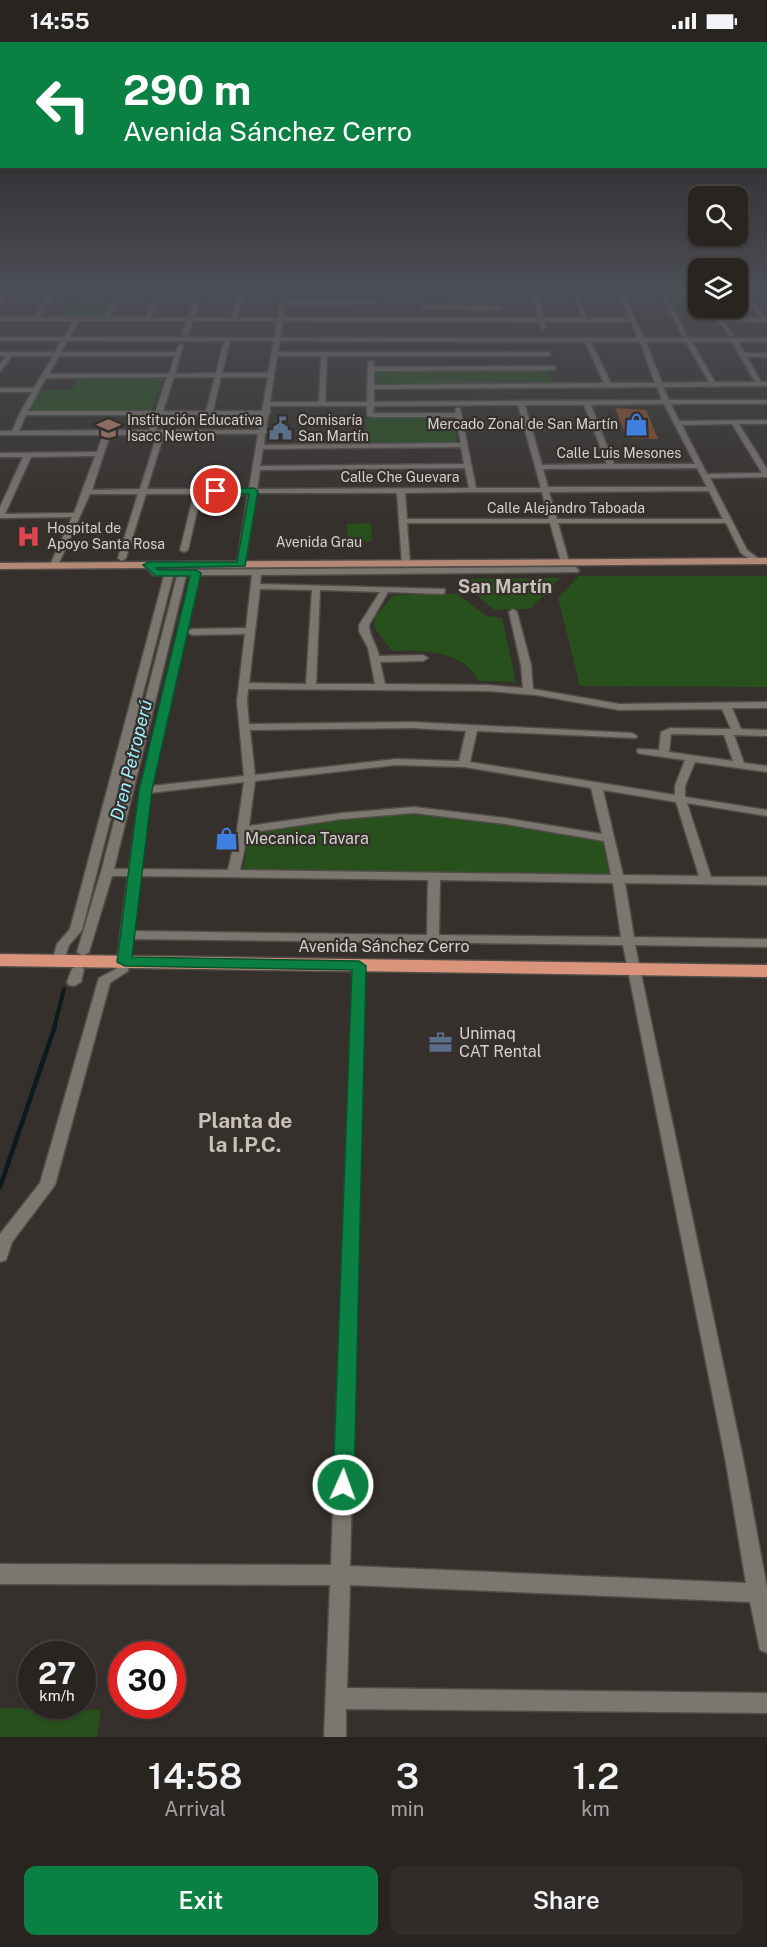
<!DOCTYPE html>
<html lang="en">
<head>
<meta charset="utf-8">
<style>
	:root { --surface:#282420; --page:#302c29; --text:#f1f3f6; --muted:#a5a4a5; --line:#44413e; --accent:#0b8043 }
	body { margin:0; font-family:"Public Sans",sans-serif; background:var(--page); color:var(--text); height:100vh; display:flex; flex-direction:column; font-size:22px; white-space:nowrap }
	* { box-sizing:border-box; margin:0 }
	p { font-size:20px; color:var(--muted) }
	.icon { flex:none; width:33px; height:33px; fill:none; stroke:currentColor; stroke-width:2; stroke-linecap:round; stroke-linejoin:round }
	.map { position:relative; height:1695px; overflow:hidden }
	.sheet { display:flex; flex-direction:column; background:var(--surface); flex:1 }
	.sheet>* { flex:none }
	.hud { position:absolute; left:0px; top:0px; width:768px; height:126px; box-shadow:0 2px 4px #0004,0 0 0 2px var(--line); background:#0b8043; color:#fff; overflow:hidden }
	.controls { position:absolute; left:688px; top:144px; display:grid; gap:12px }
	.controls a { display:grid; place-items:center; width:60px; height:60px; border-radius:12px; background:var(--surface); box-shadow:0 2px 4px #0004,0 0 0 2px var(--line); font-size:30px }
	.speed { position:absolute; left:18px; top:1599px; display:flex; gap:12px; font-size:30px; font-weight:700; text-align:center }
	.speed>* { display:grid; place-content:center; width:78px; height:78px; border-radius:50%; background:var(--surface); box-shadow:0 2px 4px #0004,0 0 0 2px var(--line); line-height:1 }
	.speed small { font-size:15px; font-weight:400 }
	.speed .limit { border:9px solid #d22; background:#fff; color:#111 }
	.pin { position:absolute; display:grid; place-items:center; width:51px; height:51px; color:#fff; margin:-26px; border:3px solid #fff; border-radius:50%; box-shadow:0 2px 6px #0007 }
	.me { position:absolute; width:66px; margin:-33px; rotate:2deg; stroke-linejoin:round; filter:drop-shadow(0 0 4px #0008) }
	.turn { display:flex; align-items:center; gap:21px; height:126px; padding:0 24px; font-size:27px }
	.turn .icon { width:78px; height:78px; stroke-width:2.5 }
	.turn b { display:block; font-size:42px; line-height:51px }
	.eta { display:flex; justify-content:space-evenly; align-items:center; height:102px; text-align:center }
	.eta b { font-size:36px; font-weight:600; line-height:42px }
	.cta { display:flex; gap:12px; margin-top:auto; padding:12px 24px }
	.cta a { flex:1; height:69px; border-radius:12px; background:var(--accent); color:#fff; font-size:24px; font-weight:600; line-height:69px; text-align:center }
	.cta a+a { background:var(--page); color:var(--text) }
	.status { display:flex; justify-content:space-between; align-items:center; height:42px; padding:0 30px; background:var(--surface); direction:ltr }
	.status svg { height:16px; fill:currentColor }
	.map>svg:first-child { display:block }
	.green { fill:#27501c }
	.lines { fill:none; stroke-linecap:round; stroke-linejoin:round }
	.stream-far1 { stroke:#0b1a1c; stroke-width:4 }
	.stream { stroke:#0b1a1c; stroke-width:4.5 }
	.building { fill:#904f25 }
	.minor-casing { stroke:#504c48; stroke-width:3 }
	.major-casing { stroke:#504c48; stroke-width:3 }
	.highway-casing { stroke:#504c48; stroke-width:3 }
	.minor { fill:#7c7670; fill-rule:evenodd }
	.major { fill:#b48877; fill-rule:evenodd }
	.highway { fill:#d9947b; fill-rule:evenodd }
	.route { fill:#0b8043; stroke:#07532c; stroke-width:1.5 }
	.labels { text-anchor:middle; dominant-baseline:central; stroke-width:4.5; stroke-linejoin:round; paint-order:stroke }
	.far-poi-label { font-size:14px; fill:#d4d1ce; stroke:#35302b; text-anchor:start }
	.far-street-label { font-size:14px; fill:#d4d1ce; stroke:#35302b }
	.poi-label { font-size:16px; fill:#d4d1ce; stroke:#35302b; text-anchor:start }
	.street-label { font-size:16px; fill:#d4d1ce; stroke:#35302b }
	.far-district-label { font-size:18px; font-weight:bold; fill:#c8c1bb; stroke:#35302b }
	.water-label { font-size:18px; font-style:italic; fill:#9feffc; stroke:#35302b }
	.near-neighbourhood-label { font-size:21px; font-weight:bold; fill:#c8c1bb; stroke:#35302b }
</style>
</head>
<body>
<div class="status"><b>14:55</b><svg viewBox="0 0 49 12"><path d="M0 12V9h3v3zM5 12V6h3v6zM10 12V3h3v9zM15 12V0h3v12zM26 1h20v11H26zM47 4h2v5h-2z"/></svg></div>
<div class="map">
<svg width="767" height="1695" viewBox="0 0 767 1695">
	<rect width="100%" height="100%" fill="#35302b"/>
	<path class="green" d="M68,261L110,262L102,276H59Z
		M548,327L554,342L376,344L374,328Z
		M78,335H160L163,336L152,367L149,369L30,368L41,348H72Z
		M452,374L457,401L364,403L366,375Z
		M204,454H226L223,471H200Z
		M371,481L372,499L348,500L347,482Z
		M579,534H767V645L580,644L558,556Z
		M560,536L530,567L495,568L456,537Z
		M457,552L486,574L502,576L516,640L478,639C465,608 421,608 392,609L374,585L375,575L393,553Z
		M431,772L604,798L611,832L243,830L249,792L354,775Z
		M0,1666L101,1668L97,1695H0Z"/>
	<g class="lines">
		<path class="stream-far1" d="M54,986L64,947"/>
		<path class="stream" d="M0,1145L55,984"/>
	</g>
	<path class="building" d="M615,366L646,368L658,397L627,396Z"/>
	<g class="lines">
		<defs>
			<path id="minor" d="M198,247H204L203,249H282V247H288L287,249H532L531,247H537V249H616V247H621L644,296H767V300H738L745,311H767V315H747L761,340H767V344L663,345L669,358H767V362H671L679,379L767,378V382H739L767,427V435L710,436L747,508L762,519L755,521L741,511L726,481H558L569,520L565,523L561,520L550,481H407L410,522L406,525L402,522L397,451H256L245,522L241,525L237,522L248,452H201L188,508L184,510L180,508L194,452H146L126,516L122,519L118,516L138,452H90L58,523L51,525L50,523L72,475L0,476V465L23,415H0V411L97,410L103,393H0V389H12L20,371L32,350H0V346H34L53,314H12L0,330V323L6,314H0V310H55L61,299H0V295H64L73,279H0V275H33L47,253H7L4,251L7,249H197ZM53,253H115L104,275H39ZM121,253H155L145,275H110ZM160,253H196L188,276H151ZM202,253H238L231,276H194ZM243,253H281L278,276H237ZM287,253H533L538,276H283L285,263L375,262L378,260L375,258L286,259ZM538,253H574L582,276H544ZM579,253H618L629,276H587ZM79,279H187L182,292L185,294L188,292L193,279H277L274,296L69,295ZM283,279L539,280L540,285L543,287L546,285L545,280H631L638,296H280ZM67,299H224L216,331L175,332L183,303H179L176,310H61ZM230,299H274L268,331H222ZM280,299L585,300L604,341L374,343V329L553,328L556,326L553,324L374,325V320L371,318L368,320L367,360H325L327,314H548L551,312L548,310H278ZM591,300H640L655,341H611ZM646,300H686L709,340L662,341ZM692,300H732L755,340H715ZM59,314H175L169,332H49ZM277,314H321L319,360H270ZM167,335L156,369H28L46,336ZM174,335H215L206,369H163ZM221,335H268L262,369H213ZM657,345L662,358L374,360V347ZM664,362L695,422H614L591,363ZM518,363L541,446H476L460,366H456L455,371H373L374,364ZM525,363H584L607,422L542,423ZM270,364H367V373L370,375H456L461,401L264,403L265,392L268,390L266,388L268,373L270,371ZM26,373H155L149,388L19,389ZM161,373H261L259,388H156ZM732,382L762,431L707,432L682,383ZM164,392H258L249,447H147ZM110,393H157L140,447L92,448ZM461,405L464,422L260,424L263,407ZM95,414L74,471L5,472L31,415ZM465,426L469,446L257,447L260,428ZM697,426L707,445H548L543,427ZM709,449L723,477H557L549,450ZM470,450H542L549,477H407L405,451Z
				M658,247H663L687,294L682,293Z
				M699,247V250L696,248V247Z
				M738,250H767V254H747L767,276V280H724L733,293L730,295L709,266H713L721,276H761L741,254H738Z
				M422,263L497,264L500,266L497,268L420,266Z
				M145,521H151L158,528L575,525L579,528L578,530L261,533L260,542L445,547V551L442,552L388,550L369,583C369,594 377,603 379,614L423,613L428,616L423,619L380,620L385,642L488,643L523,646L521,623L509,570L513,567L517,570L531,623L533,647L619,662L767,660V666H732L741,687L767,688V694L734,693L744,721L767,724V730L695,720L685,744V755L767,768V774L687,761L711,835H767V843L625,841L634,895L767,897V905L635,903L744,1421L767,1546V1611L760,1608L750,1560L350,1543L347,1646L767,1651V1671L346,1667V1695H324L330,1543L0,1542V1522L331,1523L353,924L359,920L365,924L350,1524L746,1541L726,1421L623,903L132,897L128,929L110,941L55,1143L12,1200L6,1218L0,1220V1192L40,1141L98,939L99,936L116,927L128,834H112L89,910L83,914L77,910L101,830L177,534H173L82,888L69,903L63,922L58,923L52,919L57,902L70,887L164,534L153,533L144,523ZM191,533L140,748L129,827H114L186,534ZM200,533H252L246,586L192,587L187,590L192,593L245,592L237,659L244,734L151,744ZM260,547L312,548L306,642L249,641ZM320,548L380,550L359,583V589L368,606L375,642H316ZM248,647L488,649L536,653L619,668L722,667L731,687L670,686L661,690L659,708L638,707L637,709L638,711L642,712L685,718L675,744V753L470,720L477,689L636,696L637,694L632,691L412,680L249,682L247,659ZM412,686L466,689L459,719L396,717L255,733L250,688ZM671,692L724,693L733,719L669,710ZM396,723L464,725L591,746L602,792L505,776L414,765L342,771L249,784L255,739ZM244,740L237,788L228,828L141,827L150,751ZM603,748L676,760L699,834L623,833ZM414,771L505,782L604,799L611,833L240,828L248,791L342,777ZM140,834L428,838L427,893L133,889ZM440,838L613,841L621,895L439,893Z
				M78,923L84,927L81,940L74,944L69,943L67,940L72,927Z"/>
			<path id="major" d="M6,247H13L0,263V256Z
				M767,516V522L0,527V521Z"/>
			<path id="highway" d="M0,912L767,923V935L0,924Z"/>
		</defs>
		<use href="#minor" class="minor-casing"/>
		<use href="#major" class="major-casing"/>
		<use href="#highway" class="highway-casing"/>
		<use href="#minor" class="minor"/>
		<use href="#major" class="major"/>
		<use href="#highway" class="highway"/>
	</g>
	<linearGradient id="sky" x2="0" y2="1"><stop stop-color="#1d1a18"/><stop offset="0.51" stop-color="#4b4e55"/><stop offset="1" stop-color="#4b4e55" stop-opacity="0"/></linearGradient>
	<rect width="767" height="485" fill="url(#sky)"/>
	<path class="route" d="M254,446L258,449L245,524L156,526L159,528H196L201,531L152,748L132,915L359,919L366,924L354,1443L351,1450L343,1453L336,1450L333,1443L352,928L125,924L117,920L139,748L190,534H156L143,523L148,520H237L249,452H216L212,449L216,447Z"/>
	<defs>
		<symbol id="shop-bare" viewBox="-9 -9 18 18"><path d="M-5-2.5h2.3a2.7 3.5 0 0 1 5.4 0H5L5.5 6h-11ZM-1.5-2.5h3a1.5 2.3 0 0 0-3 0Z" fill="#3f7fe0" stroke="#35302b" stroke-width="2.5" paint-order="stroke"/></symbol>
		<symbol id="school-bare" viewBox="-9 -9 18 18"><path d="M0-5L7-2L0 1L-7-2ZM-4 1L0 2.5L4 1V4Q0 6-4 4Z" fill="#8d6e63" stroke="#35302b" stroke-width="2.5" paint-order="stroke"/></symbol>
		<symbol id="civic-bare" viewBox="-9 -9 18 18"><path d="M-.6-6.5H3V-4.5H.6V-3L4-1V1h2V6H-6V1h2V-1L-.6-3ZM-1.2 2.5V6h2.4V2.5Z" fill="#5c6f8a" stroke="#35302b" stroke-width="2.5" paint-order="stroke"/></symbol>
		<symbol id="hospital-bare" viewBox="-9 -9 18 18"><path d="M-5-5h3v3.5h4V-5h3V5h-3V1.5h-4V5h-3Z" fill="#e0444e" stroke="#35302b" stroke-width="2.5" paint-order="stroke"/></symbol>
		<symbol id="office-bare" viewBox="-9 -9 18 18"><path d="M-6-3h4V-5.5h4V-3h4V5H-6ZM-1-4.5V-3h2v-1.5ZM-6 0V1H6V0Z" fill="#5c6f8a" stroke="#35302b" stroke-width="2.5" paint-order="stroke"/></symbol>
	</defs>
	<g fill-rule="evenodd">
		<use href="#shop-bare" x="620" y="366" width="33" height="33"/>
		<use href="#school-bare" x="92" y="370" width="33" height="33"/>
		<use href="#civic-bare" x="264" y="370" width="33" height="33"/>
		<use href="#hospital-bare" x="12" y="478" width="33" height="33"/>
		<use href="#shop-bare" x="210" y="780" width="33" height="33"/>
		<use href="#office-bare" x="424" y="984" width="33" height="33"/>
	</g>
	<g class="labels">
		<g class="far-poi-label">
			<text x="127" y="378">Institución Educativa<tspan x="127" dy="16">Isacc Newton</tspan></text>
			<text x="298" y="378">Comisaría<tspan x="298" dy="16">San Martín</tspan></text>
			<text x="618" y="382" text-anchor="end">Mercado Zonal de San Martín</text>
			<text x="47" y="486">Hospital de<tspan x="47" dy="16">Apoyo Santa Rosa</tspan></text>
		</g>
		<g class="far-street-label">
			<text x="619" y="411">Calle Luis Mesones</text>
			<text x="400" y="435">Calle Che Guevara</text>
			<text x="566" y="466">Calle Alejandro Taboada</text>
			<text x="319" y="500">Avenida Grau</text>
		</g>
		<g class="poi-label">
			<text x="245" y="796">Mecanica Tavara</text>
			<text x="459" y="991">Unimaq<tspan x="459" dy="18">CAT Rental</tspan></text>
		</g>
		<g class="street-label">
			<text x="384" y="904">Avenida Sánchez Cerro</text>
		</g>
		<g class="far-district-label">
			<text x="505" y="544">San Martín</text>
		</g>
		<g class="water-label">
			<text transform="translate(131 718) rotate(-76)">Dren Petroperú</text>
		</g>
		<g class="near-neighbourhood-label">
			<text x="245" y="1078">Planta de<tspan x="245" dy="24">la I.P.C.</tspan></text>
		</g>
	</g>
</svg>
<div class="controls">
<a><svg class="icon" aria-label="search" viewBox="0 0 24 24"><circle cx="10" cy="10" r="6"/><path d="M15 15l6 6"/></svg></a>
<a><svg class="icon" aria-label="layers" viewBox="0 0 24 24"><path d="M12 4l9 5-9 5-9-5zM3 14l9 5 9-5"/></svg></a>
</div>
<div class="speed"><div>27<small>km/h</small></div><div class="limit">30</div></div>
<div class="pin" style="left:216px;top:449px;background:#d93025"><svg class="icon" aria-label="arrive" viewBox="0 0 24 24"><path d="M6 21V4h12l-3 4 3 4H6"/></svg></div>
<svg class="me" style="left:343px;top:1443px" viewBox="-20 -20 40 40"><circle r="17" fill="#0b8043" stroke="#fff" stroke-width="3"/><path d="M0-11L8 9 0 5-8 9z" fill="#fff"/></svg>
<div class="hud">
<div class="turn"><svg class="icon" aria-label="left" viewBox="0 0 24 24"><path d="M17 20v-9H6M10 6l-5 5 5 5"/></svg><div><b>290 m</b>Avenida Sánchez Cerro</div></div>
</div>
</div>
<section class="sheet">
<div class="eta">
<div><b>14:58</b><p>Arrival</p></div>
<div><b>3</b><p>min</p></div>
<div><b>1.2</b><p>km</p></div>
</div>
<div class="cta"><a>Exit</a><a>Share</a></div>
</section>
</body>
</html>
